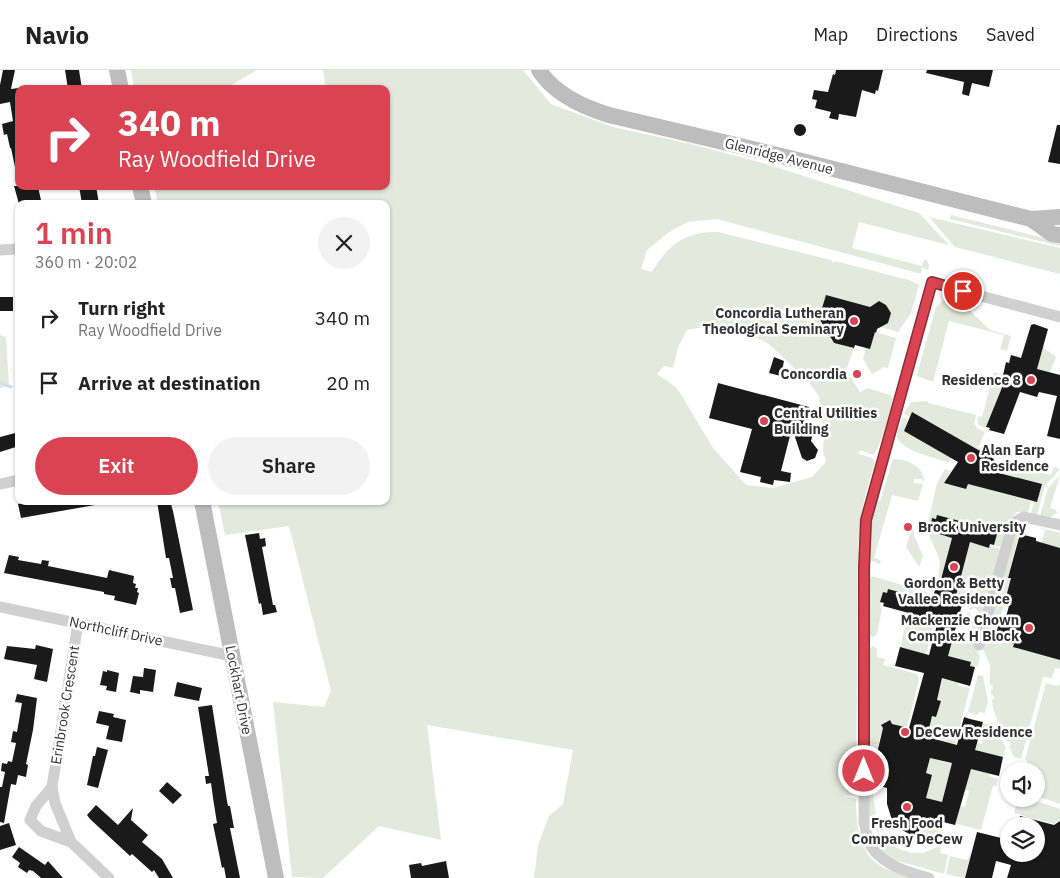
<!DOCTYPE html>
<html lang="en">
<head>
<meta charset="utf-8">
<style>
	:root { --surface:#fff; --page:#f2f2f2; --text:#222; --muted:#767676; --line:#e0e0e0; --accent:#da4452 }
	body { margin:0; font-family:"IBM Plex Sans",sans-serif; background:var(--page); color:var(--text); height:100vh; display:flex; flex-direction:column; font-size:19px; white-space:nowrap }
	* { box-sizing:border-box; margin:0 }
	p { font-size:16px; color:var(--muted) }
	.icon { flex:none; width:28px; height:28px; fill:none; stroke:currentColor; stroke-width:2; stroke-linecap:round; stroke-linejoin:round }
	.map { position:relative; flex:1; overflow:hidden }
	.details { position:absolute; left:15px; top:130px; width:375px; height:305px; display:flex; flex-direction:column; background:var(--surface); border-radius:10px; box-shadow:0 1px 4px #0004 }
	.details>* { flex:none }
	.banner { position:absolute; left:15px; top:15px; width:375px; height:105px; border-radius:10px; box-shadow:0 1px 4px #0004; background:#da4452; color:#fff; overflow:hidden }
	.fabs { position:absolute; left:1000px; top:692px; display:grid; gap:10px }
	.fabs a { display:grid; place-items:center; width:45px; height:45px; border-radius:50%; background:var(--surface); box-shadow:0 1px 4px #0004; font-size:25px }
	.pin { position:absolute; display:grid; place-items:center; width:42px; height:42px; color:#fff; margin:-21px; border:2px solid #fff; border-radius:50%; box-shadow:0 1px 5px #0007 }
	.me { position:absolute; width:55px; margin:-28px; rotate:0deg; stroke-linejoin:round; filter:drop-shadow(0 0 4px #0008) }
	.turn { display:flex; align-items:center; gap:18px; height:105px; padding:0 20px; font-size:22px }
	.turn .icon { width:65px; height:65px; stroke-width:2.5 }
	.turn b { display:block; font-size:35px; line-height:42px }
	.round { display:grid; place-items:center; flex:none; width:52px; height:52px; border-radius:26px; background:var(--page) }
	.overview { display:flex; align-items:center; justify-content:space-between; height:85px; padding:0 20px }
	h1 { font-size:30px; font-weight:600; line-height:38px; color:var(--accent) }
	.action { display:flex; gap:10px; margin-top:auto; padding:10px 20px }
	.action a { flex:1; height:58px; border-radius:30px; background:var(--accent); color:#fff; font-size:20px; font-weight:600; line-height:58px; text-align:center }
	.action a+a { background:var(--page); color:var(--text) }
	ul { padding:0; list-style:none }
	li { display:flex; align-items:center; gap:15px; height:65px; padding:0 20px }
	li div { flex:1 }
	li b { display:block; font-size:19px }
	li em { font-style:normal }
	header { display:flex; align-items:center; gap:30px; box-sizing:border-box; height:70px; padding:0 25px; background:var(--surface); border-bottom:1px solid var(--line) }
	header strong { font-size:24px }
	nav { display:flex; gap:28px; margin-inline-start:auto; font-size:18px }
	.map>svg:first-child { display:block }
	.green { fill:#e3e9dd; fill-rule:evenodd }
	.lines { fill:none; stroke-linecap:round; stroke-linejoin:round }
	.stream { stroke:#cee0ea; stroke-width:3 }
	.building { fill:#1a1a1a; fill-rule:evenodd }
	.street { stroke:#d0d0d0; stroke-width:11 }
	.secondary { stroke:#bdbdbd; stroke-width:16 }
	.route-casing { stroke:#8e2c35; stroke-width:12 }
	.route { stroke:#da4452; stroke-width:9 }
	.poi-dot { fill:#da4452; stroke:#fff; stroke-width:2 }
	.labels { text-anchor:middle; dominant-baseline:central; stroke-width:5; stroke-linejoin:round; paint-order:stroke }
	.street-label { font-size:14px; fill:#333; stroke:#fff }
	.poi-label { font-size:14px; font-weight:bold; fill:#333; stroke:#fff; text-anchor:end }
</style>
</head>
<body>
<header>
<strong>Navio</strong>
<nav><a>Map</a><a>Directions</a><a>Saved</a></nav>
</header>
<div class="map">
<svg width="1060" height="808" viewBox="0 0 1060 808">
	<rect width="100%" height="100%" fill="#fff"/>
	<path class="green" d="M131,0H257L225,19H134Z
		M323,0H523L551,34L613,57L691,74L763,93L919,143L948,174V175L859,152L852,178L922,196L924,190L926,189L929,195L928,200L922,198L921,203H918L717,149L688,152L669,162L647,180L641,199L652,202C668,175 685,161 718,162L831,190L834,193L835,191L909,210L919,215L911,243L898,262L880,257L891,243L886,235L879,231L868,238L865,236L826,225L819,248L833,273L854,278L846,300L860,322L868,318L890,325L892,328C892,340 881,376 873,385L860,380L859,384L872,388L875,392L864,430L858,475L856,725L843,726L856,729C856,754 859,785 884,798C892,802 901,803 909,808H534L538,775L549,746L563,734L573,680L427,655L441,770L379,756L323,808L292,807L273,632L324,637L331,621L289,456L225,465L218,431H386V134H158L154,116H386V19H326ZM709,256L755,267L769,274L807,310L819,326L824,364L823,380L826,392L812,407L773,418L746,415L713,378L677,318L657,304L664,296L673,298L678,277L687,260Z
		M951,145L1060,172V176L950,149Z
		M929,147L1060,178V204L955,177Z
		M949,229L961,232L990,260L1011,266L1007,281L1000,279L1004,265L949,251L933,312L917,306L918,301L936,237L942,231Z
		M875,262L896,268L888,298L884,297L872,304L863,289L866,278L870,279Z
		M0,265L6,267L9,316L0,318Z
		M1043,277L1056,287L1049,305L1043,303V300L1037,299Z
		M994,302L1003,305L1001,314L1003,315L986,358L979,355L977,351L979,346L982,347Z
		M928,331V333L976,345L974,354L978,359L985,362L979,376L976,377L982,378L980,382L912,343L910,347L904,344L911,332Z
		M903,347L908,350L904,361L952,387L949,392C939,390 897,379 897,366C897,360 901,352 903,347Z
		M1008,384V393L1051,405L1054,397L1060,399L1045,416L1037,445L1031,443L1034,431L1037,432L1042,414L991,401L994,389L1000,393Z
		M893,389C906,388 925,397 924,412L921,409H914V413L923,414L918,431L892,425L874,488L880,490L881,492L879,494L870,490L871,456L878,431H880Z
		M945,399L951,401L944,413L965,419L968,414L1031,431L1028,443L1017,442L1008,451L1001,477L994,475L996,465L993,463L994,460L938,445L936,449L932,448L930,458L927,457L937,413Z
		M1060,405L1050,438L1056,440L1057,443L1051,447L1040,446L1048,418Z
		M913,454L914,465L923,486L919,497L906,477Z
		M1018,456L1021,457L1008,507L1011,508L995,568L1015,572L1014,577L1042,585L1049,583L1048,587L1060,590V599L1055,598L1052,608L1043,607L1021,689L1014,687L1009,676L1011,675L1009,671L1007,672L1005,667L1007,666L1004,662H1003C998,652 993,642 992,630L994,629L993,625H991V620L993,619L992,615H990V595L983,579L1014,461Z
		M1038,457L1060,463V478L1041,473L1045,460Z
		M927,459L952,468L939,517L936,516C945,483 936,488 927,459Z
		M970,472L1001,479L989,522L965,536L954,533Z
		M872,506L929,523L932,531L888,519L887,523L883,522L880,538L882,539L877,564L873,567L870,565V509Z
		M987,528L977,566L967,545L968,542L972,547H975L979,543L975,538L969,540V538Z
		M909,543L935,550L926,584L900,577Z
		M955,562L964,564L969,562L971,564L980,587L978,596H970L971,592L955,588H946Z
		M873,576L877,579V587L885,589L883,595L917,604L919,609L907,658L892,654L889,650L881,655L883,658L878,675L868,672L869,580Z
		M978,605L983,606L988,632L985,643L979,642L978,645L968,642Z
		M943,607L959,613V616L970,618L955,674L927,667L932,646L936,647L940,631L937,630Z
		M1046,613L1057,616L1060,614V734L1036,726V701H1025L1027,690H1025Z
		M983,653L994,655L1006,678L1003,687L974,680L977,673L982,674L986,659L982,657Z
		M951,687L955,688L951,696L937,750L943,752L940,764L927,772L915,769L917,767L928,729L920,727L928,719L932,705L926,703L930,688L949,693Z
		M969,698L990,704L989,706L998,709L996,716H993L981,760L957,754L955,755L960,736L965,737L969,721L965,720Z
		M878,711L873,727L876,744L873,745L878,756L880,755L882,758L878,762C874,760 871,757 869,753C866,743 868,717 878,711Z
		M1022,729H1029L1058,738L1060,740V750L1054,754L1014,743L1017,732Z
		M877,771L912,783H923L941,775L940,783L948,785L944,804L891,789L883,784L875,772Z
		M971,782L965,808L946,804L950,786L967,790Z"/>
	<g class="lines">
		<path class="stream" d="M0,313L11,317"/>
	</g>
	<path class="building" d="M3,0H15L11,19L19,18V97H15L11,78H10L7,64L4,65L2,54L13,51L10,32L0,34V15Z
		M65,0H79L82,19H68Z
		M836,0H883L878,21L876,20L875,24L862,20L856,47L839,44L838,50L829,48L831,42L815,38L817,30L812,29L814,20L828,22L833,4L835,5Z
		M927,0H993L989,17L972,13L969,26L962,24L964,12L926,3Z
		M794 60a6 6 0 1 1 12 0a6 6 0 1 1-12 0Z
		M1057,55H1060V94L1048,92Z
		M14,116H26L27,120L38,117L41,130L37,131V134H19Z
		M79,116H96L99,134H82Z
		M826,225L870,237L879,231L886,235L891,243L888,253L877,259L876,263L875,262L870,279L855,275L854,278L834,273L819,248Z
		M0,227H13V241H0Z
		M1034,254L1048,259L1037,299L1060,305V369L1047,366L1057,326L1039,322L1037,327L1020,322L1004,364L989,360L990,358L986,357L1003,315L1001,314L1006,292L1009,293L1011,285L1021,288L1031,255Z
		M774,287L784,291L781,306L769,303Z
		M718,313L809,337L804,355L815,357L811,371L818,380L815,388L807,391L802,388L792,358L781,401L791,403L790,412L774,410L773,415L760,412L761,407L740,402L752,359L709,348Z
		M912,342L994,389L991,401L1042,414L1037,432L968,414L966,419L944,413L958,392L904,361Z
		M19,362V376L0,382V367Z
		M34,431H94L95,435L21,448L18,434Z
		M157,431H170L173,441L193,540L180,543L175,518H172L170,508H173L169,488H166Z
		M937,445L994,460L993,463L997,464L994,475L990,474L989,478L970,472L954,533L962,535L948,586L971,592L970,596L975,597L970,616L942,608L937,630L941,631L936,647L932,646L927,667L957,675L964,647L970,649L983,652L975,680L1003,687L999,706L971,699L955,755L923,747L917,768L902,760L891,747L887,734V718L880,716L884,700L880,699L881,693L875,692L883,658L881,655L890,650L892,654L909,658L924,603L895,596L900,577L929,585L938,551L883,536L884,533L880,532L883,522L887,523L888,519L932,531L936,516L939,517L952,468L933,462L934,459L930,458L932,448L936,449ZM930,688L952,693L942,732L926,728L932,705L926,703Z
		M259,463L260,469L265,468L266,476L262,477L273,535H275L277,542L263,545L261,533L259,534L245,465Z
		M1020,464L1036,468V471L1060,478V590L1013,577L1014,574L995,568L1001,545L1006,547L1010,532L1005,531L1011,508H1008Z
		M9,485L19,487L18,490L41,494L42,490L49,491L48,496L107,508L109,500L134,506L133,513L136,514L135,518H138L137,522L139,523L136,535L114,530L115,526L104,524V522L4,503Z
		M36,575L53,579L47,612L34,609L37,595L4,589L7,576L35,579Z
		M144,598L156,600L153,622L140,620V624L130,622L133,606L143,607Z
		M107,600L119,603L116,622L106,620L107,616L100,615L103,601L107,602Z
		M177,612L202,618L199,631L174,626Z
		M17,624L37,628L33,660L26,694L28,695L26,707L18,705L16,715L11,714L4,753L0,752V717H2L5,702L1,701L2,693L7,694L8,691L12,692L16,673L11,672L13,661L17,662L22,633L15,632Z
		M212,635L227,731L228,736H230L234,758H230L240,808H226L224,797L222,798L213,754L217,753L213,728L211,713L206,714L205,706H209L198,637Z
		M99,641L114,644L113,647L126,650L122,672L106,669L109,656L96,653Z
		M97,677L108,680L98,718L87,715L93,686H95Z
		M167,712L182,725L173,734L159,721Z
		M96,735L118,755L133,738L131,750L148,765L142,772L162,789L173,808H159L154,800L152,802L132,784L130,786L90,749L87,745Z
		M1020,746L1054,755L1060,751V808H1007L1011,795L996,791L992,808H965L977,762L1009,770V784H1036V756H1018Z
		M9,753L16,775L0,780V756Z
		M19,777L45,795L48,791L63,808H41L33,801L29,800L27,803L18,797L20,793L12,787Z
		M446,791L449,808H411L409,795L421,793L422,796Z"/>
	<g class="lines">
		<path class="street" d="M0,180L19,179
			M0,414L19,410
			M0,537L232,586
			M979,575L1013,453L1024,447L1060,455
			M52,717L36,736L30,750L41,761L71,772L109,808
			M71,772L55,733L52,717L78,553
			M929,808C908,803 878,793 869,772C866,766 866,758 864,752L865,497L867,450L932,213L1060,247"/>
		<path class="secondary" d="M117,0L121,19
			M539,0C554,24 583,37 609,45L790,88L999,141L1031,149L1060,147
			M140,116L144,134
			M1031,149L1052,164L1060,165
			M202,431L276,808"/>
	</g>
	<g class="lines">
		<defs>
			<path id="route" d="M864,701V497L866,450L932,212L963,221"/>
		</defs>
		<use href="#route" class="route-casing"/>
		<use href="#route" class="route"/>
	</g>
	<g class="poi-dot">
		<circle cx="854" cy="251" r="5"/>
		<circle cx="857" cy="304" r="5"/>
		<circle cx="1031" cy="310" r="5"/>
		<circle cx="764" cy="351" r="5"/>
		<circle cx="971" cy="388" r="5"/>
		<circle cx="908" cy="457" r="5"/>
		<circle cx="954" cy="497" r="5"/>
		<circle cx="1029" cy="558" r="5"/>
		<circle cx="905" cy="662" r="5"/>
		<circle cx="907" cy="737" r="5"/>
	</g>
	<g class="labels">
		<g class="street-label">
			<text transform="translate(779 86) rotate(14)">Glenridge Avenue</text>
			<text transform="translate(116 561) rotate(12)">Northcliff Drive</text>
			<text transform="translate(239 620) rotate(79)">Lockhart Drive</text>
			<text transform="translate(65 635) rotate(-81)">Erinbrook Crescent</text>
		</g>
		<g class="poi-label">
			<text x="844" y="243">Concordia Lutheran<tspan x="844" dy="16">Theological Seminary</tspan></text>
			<text x="847" y="304">Concordia</text>
			<text x="1021" y="310">Residence 8</text>
			<text x="774" y="343" text-anchor="start">Central Utilities<tspan x="774" dy="16">Building</tspan></text>
			<text x="981" y="380" text-anchor="start">Alan Earp<tspan x="981" dy="16">Residence</tspan></text>
			<text x="918" y="457" text-anchor="start">Brock University</text>
			<text x="954" y="513" text-anchor="middle">Gordon &amp; Betty<tspan x="954" dy="16">Vallee Residence</tspan></text>
			<text x="1019" y="550">Mackenzie Chown<tspan x="1019" dy="16">Complex H Block</tspan></text>
			<text x="915" y="662" text-anchor="start">DeCew Residence</text>
			<text x="907" y="753" text-anchor="middle">Fresh Food<tspan x="907" dy="16">Company DeCew</tspan></text>
		</g>
	</g>
</svg>
<div class="fabs">
<a><svg class="icon" aria-label="sound" viewBox="0 0 24 24"><path d="M4 9h4l5-4v14l-5-4H4zM17 9q2 3 0 6"/></svg></a>
<a><svg class="icon" aria-label="layers" viewBox="0 0 24 24"><path d="M12 4l9 5-9 5-9-5zM3 14l9 5 9-5"/></svg></a>
</div>
<div class="pin" style="left:963px;top:221px;background:#d93025"><svg class="icon" aria-label="arrive" viewBox="0 0 24 24"><path d="M6 21V4h12l-3 4 3 4H6"/></svg></div>
<svg class="me" style="left:864px;top:701px" viewBox="-20 -20 40 40"><circle r="17" fill="#da4452" stroke="#fff" stroke-width="3"/><path d="M0-11L8 9 0 5-8 9z" fill="#fff"/></svg>
<div class="banner">
<div class="turn"><svg class="icon" aria-label="right" viewBox="0 0 24 24"><path d="M7 20v-9h11M14 6l5 5-5 5"/></svg><div><b>340 m</b>Ray Woodfield Drive</div></div>
</div>
<section class="details">
<div class="overview"><div><h1>1 min</h1><p>360 m · 20:02</p></div><a class="round"><svg class="icon" aria-label="close" viewBox="0 0 24 24"><path d="M6 6l12 12M18 6L6 18"/></svg></a></div>
<ul>
<li><svg class="icon" aria-label="right" viewBox="0 0 24 24"><path d="M7 20v-9h11M14 6l5 5-5 5"/></svg><div><b>Turn right</b><p>Ray Woodfield Drive</p></div><em>340 m</em></li>
<li><svg class="icon" aria-label="arrive" viewBox="0 0 24 24"><path d="M6 21V4h12l-3 4 3 4H6"/></svg><div><b>Arrive at destination</b></div><em>20 m</em></li>
</ul>
<div class="action"><a>Exit</a><a>Share</a></div>
</section>
</div>
</body>
</html>
